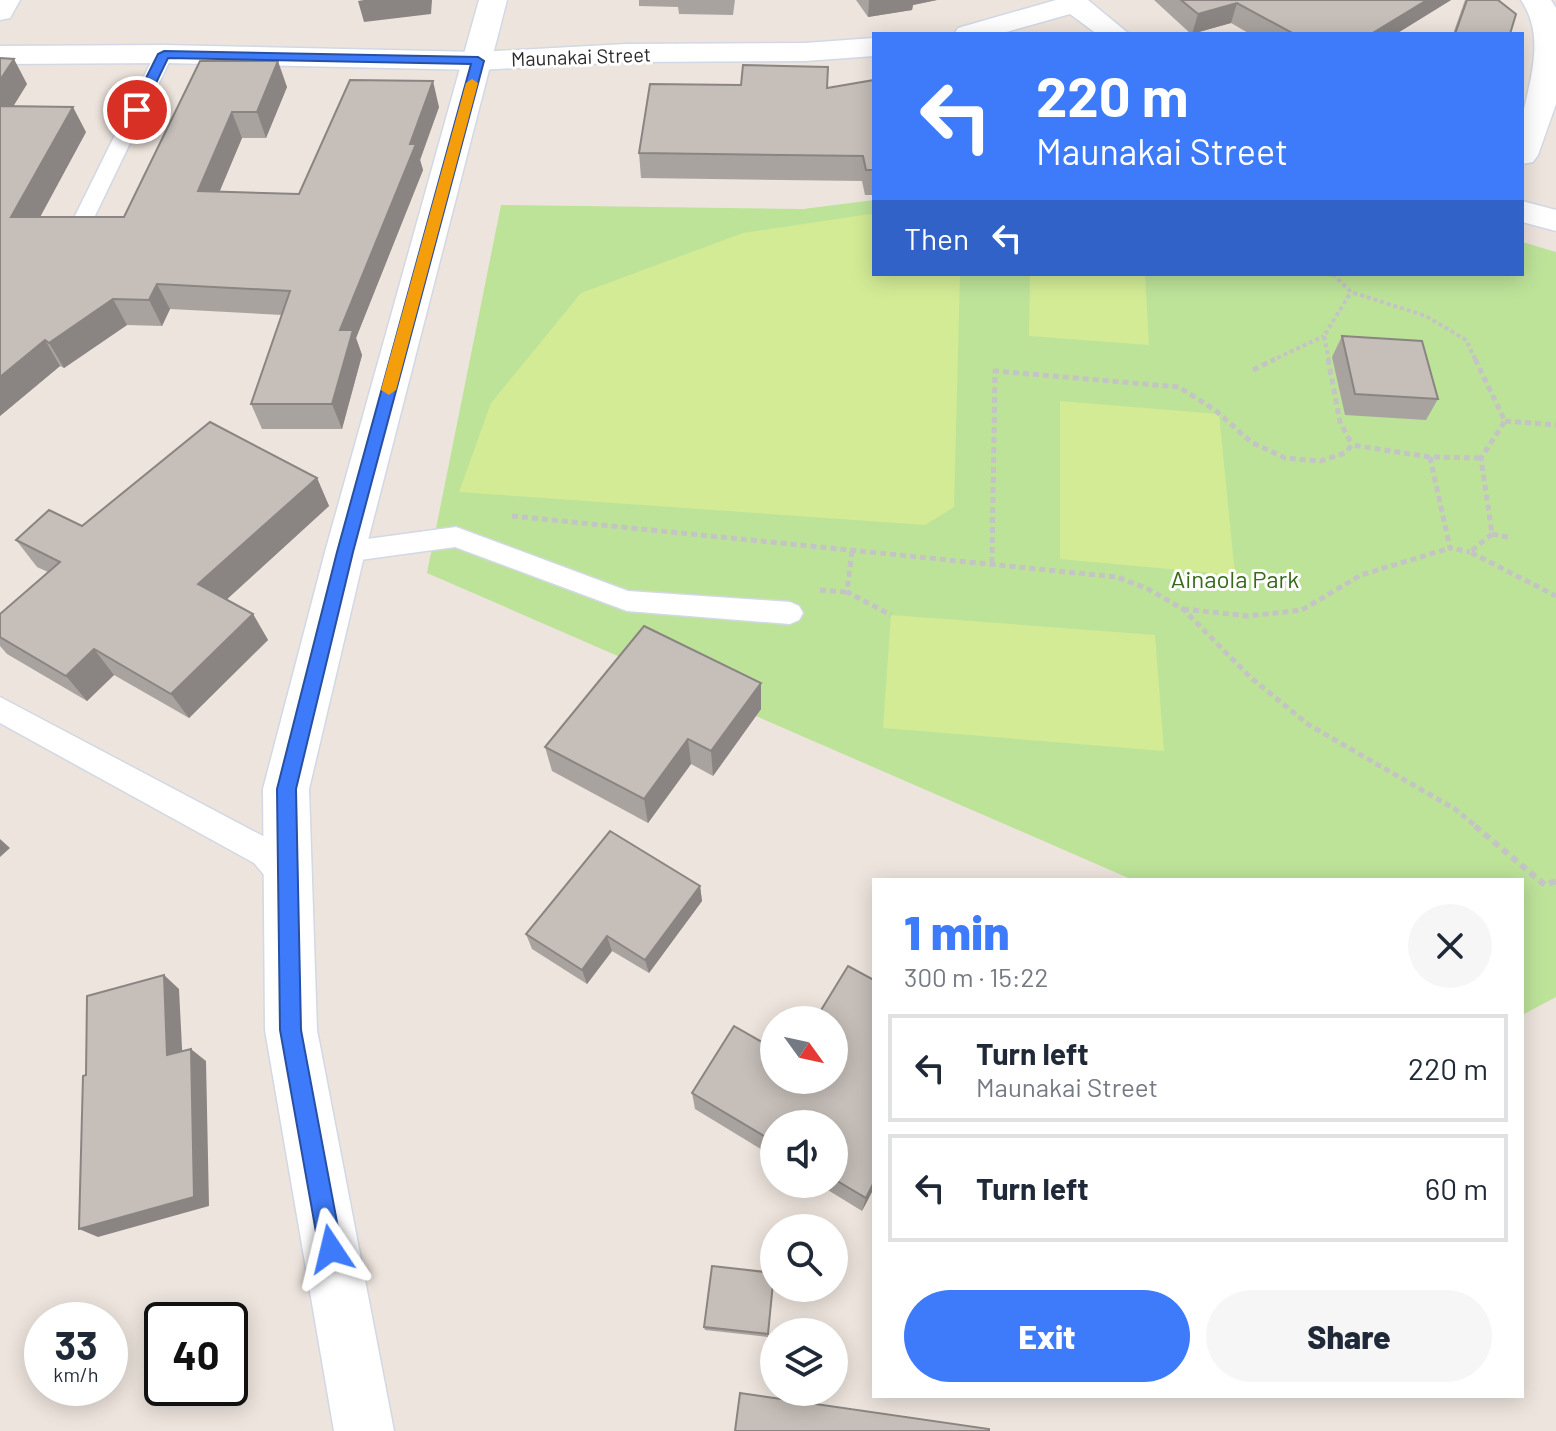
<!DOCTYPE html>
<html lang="en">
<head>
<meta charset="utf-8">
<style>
	:root { --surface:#fff; --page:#f6f6f7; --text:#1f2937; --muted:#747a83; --line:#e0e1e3; --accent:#3d7bfa }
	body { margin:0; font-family:Barlow,sans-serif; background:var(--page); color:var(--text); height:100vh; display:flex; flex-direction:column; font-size:30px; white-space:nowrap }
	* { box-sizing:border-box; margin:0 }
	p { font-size:26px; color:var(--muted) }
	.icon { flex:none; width:44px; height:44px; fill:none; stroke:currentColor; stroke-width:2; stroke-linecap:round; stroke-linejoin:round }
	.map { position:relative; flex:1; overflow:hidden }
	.panel { position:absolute; left:872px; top:878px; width:652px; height:520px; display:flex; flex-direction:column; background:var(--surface); border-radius:0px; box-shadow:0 4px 20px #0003 }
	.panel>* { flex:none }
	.banner { position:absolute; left:872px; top:32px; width:652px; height:244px; border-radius:0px; box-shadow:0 4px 20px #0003; background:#3d7bfa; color:#fff; overflow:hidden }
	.needle { width:52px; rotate:123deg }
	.buttons { position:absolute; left:760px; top:1006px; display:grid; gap:16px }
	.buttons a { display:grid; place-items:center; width:88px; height:88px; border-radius:50%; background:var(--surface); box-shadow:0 4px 20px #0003; font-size:40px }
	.speed { position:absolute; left:24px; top:1302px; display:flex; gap:16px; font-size:40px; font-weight:700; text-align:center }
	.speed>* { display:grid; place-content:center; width:104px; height:104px; border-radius:50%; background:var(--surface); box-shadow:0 4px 20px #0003; line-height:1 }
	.speed small { font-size:20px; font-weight:400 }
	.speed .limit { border:4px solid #111; border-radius:12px; background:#fff; color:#111 }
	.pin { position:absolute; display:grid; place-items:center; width:68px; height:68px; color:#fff; margin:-34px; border:4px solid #fff; border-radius:50%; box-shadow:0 2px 8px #0007 }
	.me { position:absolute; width:88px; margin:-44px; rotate:350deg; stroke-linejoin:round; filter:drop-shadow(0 0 6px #0008) }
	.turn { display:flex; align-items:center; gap:28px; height:168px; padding:0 32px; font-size:36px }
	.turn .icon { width:104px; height:104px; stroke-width:2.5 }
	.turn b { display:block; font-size:56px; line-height:68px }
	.then { display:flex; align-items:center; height:76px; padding:0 32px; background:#0003; gap:16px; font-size:30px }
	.round { display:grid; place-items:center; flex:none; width:84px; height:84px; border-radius:42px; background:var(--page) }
	.headline { display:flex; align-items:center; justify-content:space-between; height:136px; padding:0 32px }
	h1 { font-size:48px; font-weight:800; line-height:60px; color:var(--accent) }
	.button { display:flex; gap:16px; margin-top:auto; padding:16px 32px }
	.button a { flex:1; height:92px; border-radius:48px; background:var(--accent); color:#fff; font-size:32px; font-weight:800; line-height:92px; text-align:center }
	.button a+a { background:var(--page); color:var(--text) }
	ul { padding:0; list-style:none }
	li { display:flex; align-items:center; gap:24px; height:108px; margin:0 16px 12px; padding:0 16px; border:4px solid var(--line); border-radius:0px }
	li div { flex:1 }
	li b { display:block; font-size:30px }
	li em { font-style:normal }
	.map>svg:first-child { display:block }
	.green { fill:#bde399 }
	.pitch { fill:#d3eb95 }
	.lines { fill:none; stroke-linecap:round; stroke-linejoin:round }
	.service-casing { stroke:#d2d8e4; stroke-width:3 }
	.minor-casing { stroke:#d2d8e4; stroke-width:3 }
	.tertiary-casing { stroke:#d2d8e4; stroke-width:3 }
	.path-far2 { stroke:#c4c4c4; stroke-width:4; stroke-dasharray:4 3; stroke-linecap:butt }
	.path-far1 { stroke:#c4c4c4; stroke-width:5; stroke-dasharray:6 4; stroke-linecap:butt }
	.path { stroke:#c4c4c4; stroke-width:6; stroke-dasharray:7 5; stroke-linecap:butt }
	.service { fill:#fff; fill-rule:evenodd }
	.minor { fill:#fff; fill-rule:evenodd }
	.tertiary { fill:#fff; fill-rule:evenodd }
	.wall { fill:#a9a39f }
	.shaded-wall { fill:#8a8582 }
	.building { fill:#c5beb9; stroke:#8a8582; stroke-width:2 }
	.route { fill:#3d7bfa; stroke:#2850a2; stroke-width:2 }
	.slow { fill:#f59e0b }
	.labels { text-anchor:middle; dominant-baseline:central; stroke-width:6; stroke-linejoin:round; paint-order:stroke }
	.far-street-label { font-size:20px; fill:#2b2b2b; stroke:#fff }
	.park-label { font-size:24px; fill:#36691a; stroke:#fff }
</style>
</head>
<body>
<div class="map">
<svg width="1556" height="1431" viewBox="0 0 1556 1431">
	<rect width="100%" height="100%" fill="#ede4dd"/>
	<path class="green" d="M874,200V274H1522V242L1556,252V997L1522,1015V880H1133L427,573L501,205L803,209Z"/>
	<path class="pitch" d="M870,214L874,215V274H960L954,507L925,525L459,492L491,403L581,293L743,233Z
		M1030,274H1145L1149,345L1029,336Z
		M1060,401L1219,414L1235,575L1060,559Z
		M891,615L1155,635L1164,751L883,728Z"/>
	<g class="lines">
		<defs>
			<path id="service" d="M164,48L173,54L92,222L89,227H75L72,222L155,54Z
				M456,527L628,591L790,602L799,606L803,613L799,620L790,624L627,611L455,547L345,562L336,559L332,552L336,545L345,542Z
				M0,697L276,843L302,879L298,889L287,893L276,889L254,863L0,723Z"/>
			<path id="minor" d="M0,0H20L10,18L0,20Z
				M1056,0H1088L1129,34H1097L1070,14L999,34H954L958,28Z
				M1521,0H1551L1556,8V104L1538,155L1533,162L1522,164C1522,149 1519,130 1523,114C1531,76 1545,35 1521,0Z
				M874,38V56L805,61L626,62L478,70L164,63L0,64V46L164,45L478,52L626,44L805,43Z
				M1522,201L1556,210V231L1522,222Z"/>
			<path id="tertiary" d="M479,0H507L365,552L309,789L317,1030L394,1431H334L265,1030L263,789L325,552Z"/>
		</defs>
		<use href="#service" class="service-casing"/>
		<use href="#minor" class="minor-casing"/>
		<use href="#tertiary" class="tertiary-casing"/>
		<path class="path-far2" d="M1333,274L1351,292L1426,316L1466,340L1476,361
			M1271,361L1324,336
			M1329,361L1324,336L1351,292"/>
		<path class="path-far1" d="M1328,359L1340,422L1352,445
			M1475,359L1505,421L1481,458L1492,534L1512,538
			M1253,370L1275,359
			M1505,421L1556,425
			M1430,457L1450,548L1470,552
			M512,516L1117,577L1148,589L1183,609L1250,677L1309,725L1455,809L1478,828
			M1492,534L1470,552L1556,596
			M852,551L847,592L891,615
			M992,563L995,371L1179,387L1215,410L1251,442L1285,458L1320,461L1345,453L1352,445L1430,457L1481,458
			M820,590L847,592
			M1183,609L1248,616L1302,610L1361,575L1450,548"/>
		<path class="path" d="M1475,826L1545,885L1556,881"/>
		<use href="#service" class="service"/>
		<use href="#minor" class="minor"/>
		<use href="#tertiary" class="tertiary"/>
	</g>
	<path class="wall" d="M639,0H735L733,15L679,14L678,7L639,6Z
		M856,0H937L913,5L912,10L868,17Z
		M1154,0H1451L1396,34H1250L1231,23L1191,34Z
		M1465,0H1498L1510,34H1453Z
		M0,58L27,84L13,106L86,132L40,217H124L200,61L287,87L266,138H242L219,192L299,194L439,107L420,160L423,170L356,338L362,355L342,429H262L251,404L282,315L170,309L162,326L127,325L64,368L60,366L0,416Z
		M874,80V195H865L862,181L641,178L639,153L827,88Z
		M1342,336L1438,399L1426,420L1345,415L1332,357Z
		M317,478L329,506L226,600L253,614L268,640L189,718L114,675L87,701L7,654L0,646V614L48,572L37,567L16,540Z
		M761,683V709L713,776L691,764L648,823L552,771L545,747Z
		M700,886L702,901L649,973L612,951L587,984L532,949L526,934Z
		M848,966L874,980V1188L862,1211L818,1184H834V1124H774V1157L695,1109L692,1093L734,1026L774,1049V1080H834V1020H815Z
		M774,1273L768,1337L705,1330L704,1327Z"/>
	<path class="shaded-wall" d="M364,0H432L431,14L364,22L358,1Z
		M869,0H937L913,5L912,10L868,17Z
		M1427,0H1451L1396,34H1371Z
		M1237,3L1231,23L1192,34L1198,14Z
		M14,59L27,84L0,128V80Z
		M278,61L287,87L266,138L257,112Z
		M433,81L439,107L420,160L423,170L356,338L362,355L342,429L332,404L340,330Z
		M73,107L86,132L26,243L11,217Z
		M232,112L242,138L209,217L198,191Z
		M157,284L170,309L162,326L149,300Z
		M113,299L127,325L64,368L49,343Z
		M45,340L60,366L0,416V377Z
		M317,478L329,506L214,611L198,584Z
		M253,614L268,640L189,718L171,694Z
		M94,649L114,675L87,701L66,676Z
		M761,683V709L713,776L711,751Z
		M688,739L691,764L648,823L644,799Z
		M0,839L10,848L0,857Z
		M700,886L702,901L649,973L645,960Z
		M607,936L612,951L587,984L582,970Z
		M164,975L179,989L183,1067L167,1055Z
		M191,1049L206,1061L209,1206L98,1237L79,1229Z
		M874,1182V1188L862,1211L866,1198Z"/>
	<path class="building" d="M1181,0H1427L1371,34H1294L1237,3L1198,14Z
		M1467,0H1498L1516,14L1510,34H1455Z
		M0,58L14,59L0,80Z
		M200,61H278L257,112H232L198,191L299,194L350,80L433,81L410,144H416L340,330H353L332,404H251L290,291L157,284L149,300L113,299L49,343L45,340L0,377V106L73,107L11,217H124Z
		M743,65L828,67L827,88L874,80V170H866L863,156L639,153L650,84L741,85Z
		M1342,336L1422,341L1438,399L1355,394Z
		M210,422L317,478L198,584L253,614L171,694L94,649L66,676L0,637V614L60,562L16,540L49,510L82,526Z
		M644,626L761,683L711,751L688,739L644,799L545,747Z
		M610,831L700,886L645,960L607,936L582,970L526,934Z
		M848,966L874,980V1182L866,1198L834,1179V1124H774V1142L692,1093L734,1026L774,1049V1080H834V1020H815Z
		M164,975L167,1055L191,1049L194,1197L79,1229L83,1076L86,1075L87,996Z
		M712,1266L774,1273L768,1334L704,1327Z
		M740,1393L989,1429V1431H735Z"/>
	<path class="route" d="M164,51L478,57L484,61L353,552L296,789L301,1030L342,1249L339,1257L331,1260L322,1257L319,1249L280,1030L277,789L337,552L471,64L168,58L143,110L132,113L130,110L158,54Z"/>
	<path class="slow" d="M472,79L478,83L396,390L389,395L381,390L466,83Z"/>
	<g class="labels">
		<g class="far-street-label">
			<text transform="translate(581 56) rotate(-2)">Maunakai Street</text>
		</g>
		<g class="park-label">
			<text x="1235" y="578">Ainaola Park</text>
		</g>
	</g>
</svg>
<div class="buttons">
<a><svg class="needle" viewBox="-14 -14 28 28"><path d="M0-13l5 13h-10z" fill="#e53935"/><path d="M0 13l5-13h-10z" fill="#747a83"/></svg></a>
<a><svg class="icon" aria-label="sound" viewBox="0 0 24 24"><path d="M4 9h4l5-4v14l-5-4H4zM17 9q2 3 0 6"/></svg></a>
<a><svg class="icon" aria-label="search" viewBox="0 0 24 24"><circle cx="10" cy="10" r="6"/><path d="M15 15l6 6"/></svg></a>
<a><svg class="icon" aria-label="layers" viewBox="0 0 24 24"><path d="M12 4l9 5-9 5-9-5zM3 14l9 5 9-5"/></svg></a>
</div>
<div class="speed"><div>33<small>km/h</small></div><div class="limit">40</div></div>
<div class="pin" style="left:137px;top:110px;background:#d93025"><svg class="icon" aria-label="arrive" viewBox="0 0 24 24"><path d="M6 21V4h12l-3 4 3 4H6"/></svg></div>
<svg class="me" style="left:331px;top:1249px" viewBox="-20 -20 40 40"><path d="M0-17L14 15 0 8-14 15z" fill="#3d7bfa" stroke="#fff" stroke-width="4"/></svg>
<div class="banner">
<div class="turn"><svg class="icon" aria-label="left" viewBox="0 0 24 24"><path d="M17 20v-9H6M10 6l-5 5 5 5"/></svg><div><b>220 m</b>Maunakai Street</div></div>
<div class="then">Then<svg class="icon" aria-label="left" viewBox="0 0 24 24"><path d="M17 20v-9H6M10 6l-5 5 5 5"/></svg></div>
</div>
<section class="panel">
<div class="headline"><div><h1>1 min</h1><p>300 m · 15:22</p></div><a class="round"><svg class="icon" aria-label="close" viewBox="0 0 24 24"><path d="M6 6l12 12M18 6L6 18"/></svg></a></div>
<ul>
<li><svg class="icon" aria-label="left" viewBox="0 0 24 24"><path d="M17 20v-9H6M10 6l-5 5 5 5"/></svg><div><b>Turn left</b><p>Maunakai Street</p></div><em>220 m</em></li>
<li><svg class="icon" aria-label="left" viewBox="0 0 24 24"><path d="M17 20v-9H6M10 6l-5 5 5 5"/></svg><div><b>Turn left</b></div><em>60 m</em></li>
</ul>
<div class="button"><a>Exit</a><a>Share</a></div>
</section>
</div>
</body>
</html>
